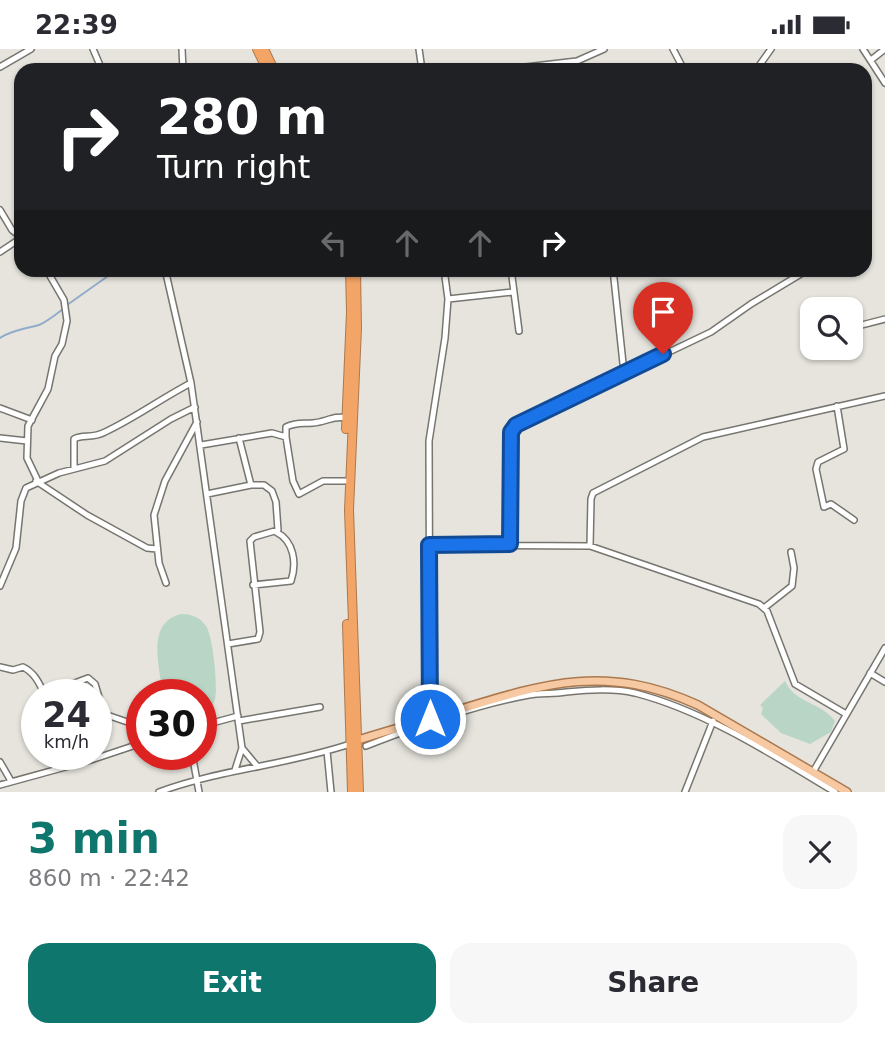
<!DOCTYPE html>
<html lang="en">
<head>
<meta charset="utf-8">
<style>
	:root { --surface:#fff; --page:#f7f7f7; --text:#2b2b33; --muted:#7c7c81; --accent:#0f766e }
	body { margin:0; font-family:"DejaVu Sans",sans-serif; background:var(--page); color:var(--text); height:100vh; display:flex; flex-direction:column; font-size:26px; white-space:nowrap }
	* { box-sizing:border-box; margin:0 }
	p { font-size:23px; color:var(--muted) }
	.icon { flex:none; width:38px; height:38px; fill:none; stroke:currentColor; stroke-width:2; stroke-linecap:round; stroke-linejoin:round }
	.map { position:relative; height:743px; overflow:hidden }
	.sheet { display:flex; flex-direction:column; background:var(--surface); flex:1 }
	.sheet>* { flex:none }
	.banner { position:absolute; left:14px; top:14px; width:858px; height:214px; border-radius:21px; box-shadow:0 2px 5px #0004; background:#202124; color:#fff; overflow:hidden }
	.controls { position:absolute; left:800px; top:248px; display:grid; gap:14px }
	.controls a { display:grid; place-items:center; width:63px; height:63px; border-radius:14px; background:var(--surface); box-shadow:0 2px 5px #0004; font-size:35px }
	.speed { position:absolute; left:21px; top:630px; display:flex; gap:14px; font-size:35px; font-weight:700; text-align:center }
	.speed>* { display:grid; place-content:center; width:91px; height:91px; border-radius:50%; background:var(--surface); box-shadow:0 2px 5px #0004; line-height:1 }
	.speed small { font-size:18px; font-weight:400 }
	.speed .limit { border:10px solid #d22; background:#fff; color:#111 }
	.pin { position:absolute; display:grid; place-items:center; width:60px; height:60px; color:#fff; margin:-72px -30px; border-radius:50% 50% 50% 0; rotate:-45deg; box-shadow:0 0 7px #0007 }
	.pin .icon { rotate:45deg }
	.me { position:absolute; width:77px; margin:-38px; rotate:0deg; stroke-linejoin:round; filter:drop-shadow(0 0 5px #0008) }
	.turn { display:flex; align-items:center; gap:24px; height:147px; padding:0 28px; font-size:32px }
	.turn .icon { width:91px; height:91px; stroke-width:2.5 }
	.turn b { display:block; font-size:49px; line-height:60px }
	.lanes { display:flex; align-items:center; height:66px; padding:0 28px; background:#0003; justify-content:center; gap:35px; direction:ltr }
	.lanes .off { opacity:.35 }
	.round { display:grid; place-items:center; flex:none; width:74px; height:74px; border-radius:21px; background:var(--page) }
	.overview { display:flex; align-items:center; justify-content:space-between; height:119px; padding:0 28px }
	h1 { font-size:42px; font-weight:800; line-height:52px; color:var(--accent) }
	.cta { display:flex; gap:14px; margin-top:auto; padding:14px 28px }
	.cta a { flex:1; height:80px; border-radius:21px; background:var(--accent); color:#fff; font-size:28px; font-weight:800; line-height:80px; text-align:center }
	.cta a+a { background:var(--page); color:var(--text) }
	.status { display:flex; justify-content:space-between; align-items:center; height:49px; padding:0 35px; background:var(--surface); direction:ltr }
	.status svg { height:19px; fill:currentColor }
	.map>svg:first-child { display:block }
	.green { fill:#b8d5c6 }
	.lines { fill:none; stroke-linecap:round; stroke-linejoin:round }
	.stream { stroke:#91accb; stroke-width:2 }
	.minor-casing { stroke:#76756f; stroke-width:8 }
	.major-casing { stroke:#ab794f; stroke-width:10 }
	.highway-casing { stroke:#ab794f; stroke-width:10 }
	.minor { stroke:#fff; stroke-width:5 }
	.major { stroke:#f7c9a3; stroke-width:7 }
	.highway { stroke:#f2a566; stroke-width:8 }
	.route-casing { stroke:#114b97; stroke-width:18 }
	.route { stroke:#1a73e8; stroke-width:12 }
</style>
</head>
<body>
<div class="status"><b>22:39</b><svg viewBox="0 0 49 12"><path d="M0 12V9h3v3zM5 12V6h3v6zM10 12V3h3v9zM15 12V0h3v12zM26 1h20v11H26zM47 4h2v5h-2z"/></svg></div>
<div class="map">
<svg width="885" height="743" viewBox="0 0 885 743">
	<rect width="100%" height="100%" fill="#e6e4dd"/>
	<path class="green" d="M181,565C191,565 200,568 206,577C213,587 218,638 215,650C213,658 208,662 201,667V646H163C160,619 145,574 181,565Z
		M785,632C794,654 821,653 835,672L831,683L810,695L781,684L761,665L763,659L760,656Z"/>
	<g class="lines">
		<path class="stream" d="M67,256L118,220
			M0,289C12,281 25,280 39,276C48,272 55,266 63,260"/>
		<defs>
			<path id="minor" d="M93,0L102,21
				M182,0L183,21
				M419,0L422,21
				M673,0L684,21
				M863,0L885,34
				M871,11L885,0
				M0,18L31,0
				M499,21L577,12L604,0
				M756,21L771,0
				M0,161L12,181L21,188
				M0,203L21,189
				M165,220L191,334L242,699L235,721
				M511,220L519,282
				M613,220L624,324
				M289,223V220
				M448,250L513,243
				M850,279L885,270
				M837,357L844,400L818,413L816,420L824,458L831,455L854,471
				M0,359L32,371
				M286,388V378C297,373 302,375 313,374C326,373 334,366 347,369
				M0,389L27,392
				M239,389L251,436
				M201,396L272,384L286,388L293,432L299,445L323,432H345
				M74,420V390C83,385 92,390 105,383C135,369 162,349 191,334
				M36,432L87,466L147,499L157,500
				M38,432L27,409L28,377L48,340L55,307L62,295L67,272L64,251L46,220
				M207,445L251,436H264L272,442L276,453L278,481L254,488L250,492L260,583L258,590L228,595
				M510,495L511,382L516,376L711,283L751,255L809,220
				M429,496L590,497L759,555L767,562L795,635L846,665
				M590,497L591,450L593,444L703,388L885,347
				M166,534L159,514L154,466L165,432L197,373
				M253,536L291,532C297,514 294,492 276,483
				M0,537L16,499L21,452L26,439L59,424L105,412L171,370L195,358
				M764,559L792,537L794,519L791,503
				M0,618L13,621L23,618C35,624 39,634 45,646
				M870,624L885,633
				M45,645L88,629L95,635L104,665
				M96,670L104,665L142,678
				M430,670L429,392L445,289L448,250L444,220
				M239,672L320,658
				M201,677L238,667
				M366,697C418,677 474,656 529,646C541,644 553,645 566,643C588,641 613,639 635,644C705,662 773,706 835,743
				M242,699L257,717
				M327,702L331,743
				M190,705L193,710L199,743
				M0,713L11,732
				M813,723L885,599
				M0,736L91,711L142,694
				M159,743C221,720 288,716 350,695
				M685,743L713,672"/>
			<path id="major" d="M355,692C389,681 424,672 458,661C548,633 608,615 698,656L847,743"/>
			<path id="highway" d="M257,0L267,21
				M264,0L274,21
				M356,220L357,279L349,461L359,743
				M346,380L351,263L350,220
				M347,575L352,743"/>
		</defs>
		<use href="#minor" class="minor-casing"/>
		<use href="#major" class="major-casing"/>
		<use href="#highway" class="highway-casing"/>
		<use href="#minor" class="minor"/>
		<use href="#major" class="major"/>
		<use href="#highway" class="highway"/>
	</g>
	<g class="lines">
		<defs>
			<path id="route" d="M430,670L429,496L510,495L511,383L516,376L663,305"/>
		</defs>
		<use href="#route" class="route-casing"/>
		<use href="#route" class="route"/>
	</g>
</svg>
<div class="controls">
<a><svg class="icon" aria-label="search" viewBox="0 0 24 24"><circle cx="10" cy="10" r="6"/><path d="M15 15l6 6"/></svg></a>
</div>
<div class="speed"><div>24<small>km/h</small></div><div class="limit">30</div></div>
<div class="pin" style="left:663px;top:305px;background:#d93025"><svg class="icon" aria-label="arrive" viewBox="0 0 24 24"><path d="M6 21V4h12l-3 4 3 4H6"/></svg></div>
<svg class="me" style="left:430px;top:670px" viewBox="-20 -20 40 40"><circle r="17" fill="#1a73e8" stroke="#fff" stroke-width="3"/><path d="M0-11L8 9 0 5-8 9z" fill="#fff"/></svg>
<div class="banner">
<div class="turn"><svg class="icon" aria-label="right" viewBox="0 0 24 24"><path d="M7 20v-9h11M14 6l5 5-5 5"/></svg><div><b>280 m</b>Turn right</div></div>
<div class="lanes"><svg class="icon off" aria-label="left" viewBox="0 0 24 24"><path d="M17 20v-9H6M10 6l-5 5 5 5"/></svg><svg class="icon off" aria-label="ahead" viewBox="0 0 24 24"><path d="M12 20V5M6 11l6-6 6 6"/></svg><svg class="icon off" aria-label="ahead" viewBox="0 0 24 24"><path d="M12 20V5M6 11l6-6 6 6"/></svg><svg class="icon" aria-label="right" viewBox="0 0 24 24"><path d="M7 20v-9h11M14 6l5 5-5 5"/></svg></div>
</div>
</div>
<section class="sheet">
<div class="overview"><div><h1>3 min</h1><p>860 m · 22:42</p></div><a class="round"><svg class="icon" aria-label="close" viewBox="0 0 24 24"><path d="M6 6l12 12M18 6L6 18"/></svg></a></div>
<div class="cta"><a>Exit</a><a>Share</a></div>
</section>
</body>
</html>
